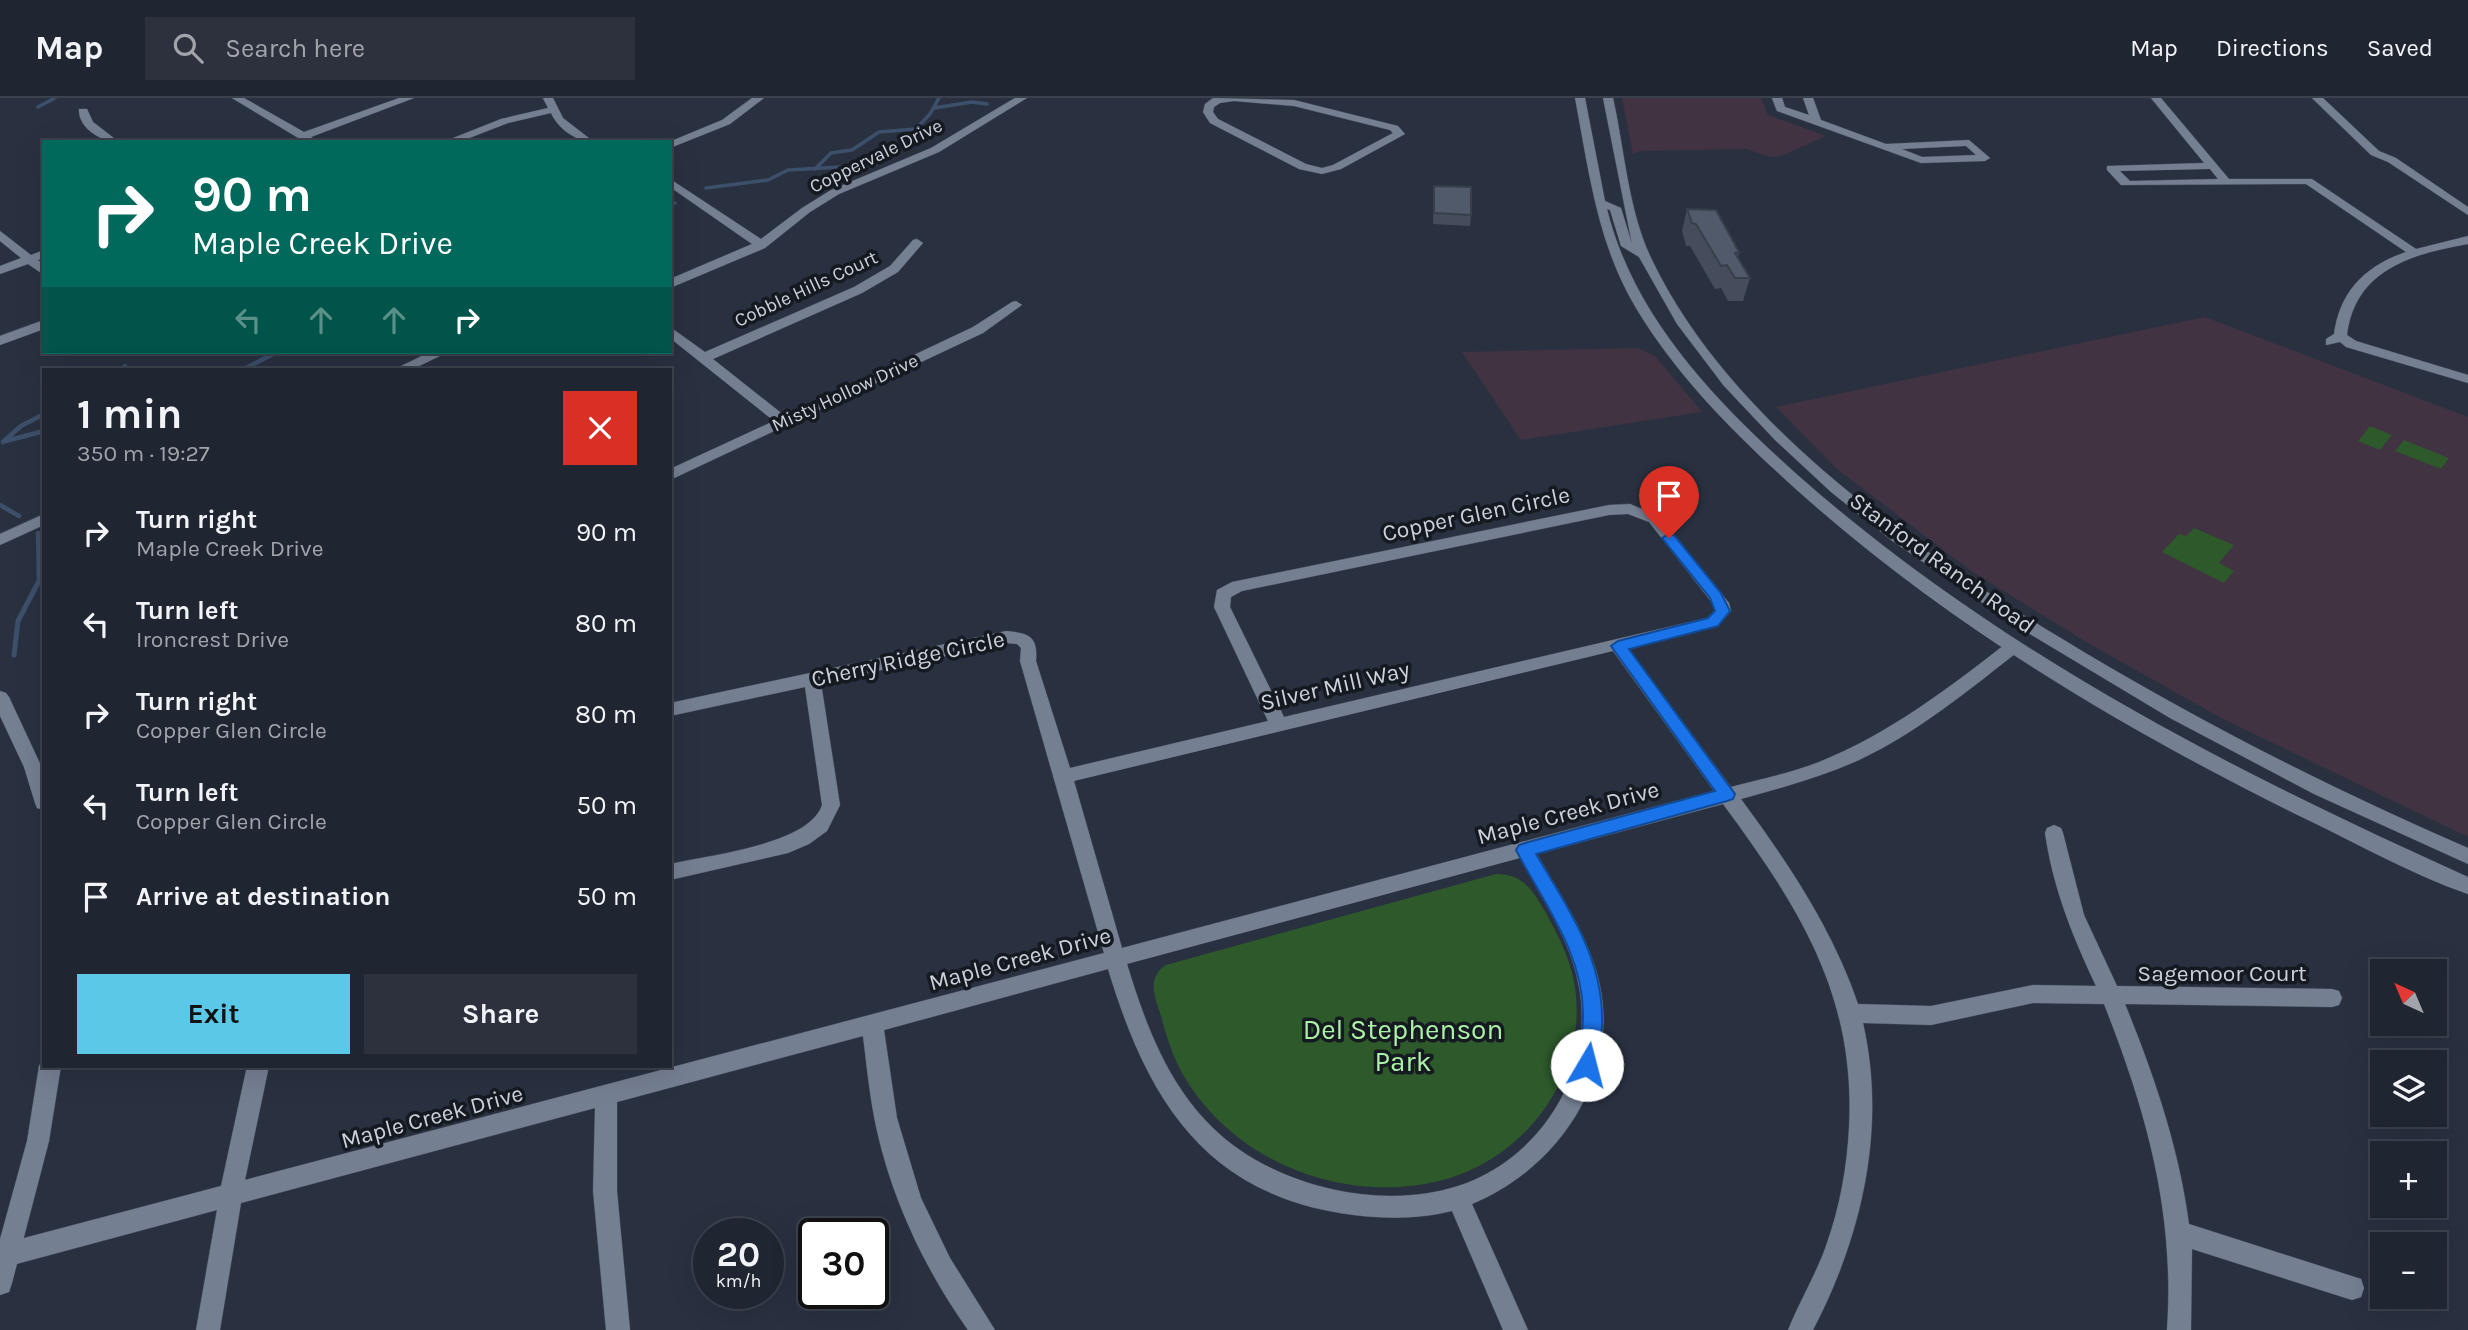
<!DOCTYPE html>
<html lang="en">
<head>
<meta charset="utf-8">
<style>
	:root { --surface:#1f2531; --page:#2c313d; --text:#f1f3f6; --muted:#a1a5ab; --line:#3c424d; --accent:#5ac8e6 }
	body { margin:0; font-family:Karla,sans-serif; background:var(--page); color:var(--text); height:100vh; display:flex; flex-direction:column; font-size:26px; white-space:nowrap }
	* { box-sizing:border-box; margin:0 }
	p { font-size:23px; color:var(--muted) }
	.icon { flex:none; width:38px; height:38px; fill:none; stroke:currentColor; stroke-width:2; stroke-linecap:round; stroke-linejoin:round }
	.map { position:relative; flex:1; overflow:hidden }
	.drawer { position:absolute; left:42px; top:270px; width:630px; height:700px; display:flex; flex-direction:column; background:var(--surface); border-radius:0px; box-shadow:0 7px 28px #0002,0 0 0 2px var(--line) }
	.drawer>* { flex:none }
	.banner { position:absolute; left:42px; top:42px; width:630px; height:214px; border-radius:0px; box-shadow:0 7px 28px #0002,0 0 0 2px var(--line); background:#00695c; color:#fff; overflow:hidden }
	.needle { width:46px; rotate:316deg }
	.buttons { position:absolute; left:2370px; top:861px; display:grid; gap:14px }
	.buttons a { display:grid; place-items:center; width:77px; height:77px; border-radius:0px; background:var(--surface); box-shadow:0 7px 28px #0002,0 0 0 2px var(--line); font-size:35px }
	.speed { position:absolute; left:693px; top:1120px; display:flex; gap:14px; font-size:35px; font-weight:700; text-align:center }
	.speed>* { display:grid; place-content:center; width:91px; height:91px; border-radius:50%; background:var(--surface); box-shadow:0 7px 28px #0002,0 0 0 2px var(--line); line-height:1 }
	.speed small { font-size:18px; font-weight:400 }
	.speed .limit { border:4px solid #111; border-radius:10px; background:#fff; color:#111 }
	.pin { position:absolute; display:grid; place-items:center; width:60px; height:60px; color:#fff; margin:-72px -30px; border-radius:50% 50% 50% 0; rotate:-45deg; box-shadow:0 0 7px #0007 }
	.pin .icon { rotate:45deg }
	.me { position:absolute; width:77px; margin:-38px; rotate:8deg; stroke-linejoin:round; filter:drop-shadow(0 0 5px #0008) }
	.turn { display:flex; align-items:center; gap:24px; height:147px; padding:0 35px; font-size:32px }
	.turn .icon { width:91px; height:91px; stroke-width:2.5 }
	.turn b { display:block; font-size:49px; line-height:60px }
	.lanes { display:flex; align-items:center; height:66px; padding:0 35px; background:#0003; justify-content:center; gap:35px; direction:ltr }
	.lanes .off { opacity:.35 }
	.round { display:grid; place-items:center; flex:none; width:74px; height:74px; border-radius:0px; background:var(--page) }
	.head { display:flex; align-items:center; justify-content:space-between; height:119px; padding:0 35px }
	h1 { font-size:42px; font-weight:700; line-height:52px }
	.action { display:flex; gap:14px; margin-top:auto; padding:14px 35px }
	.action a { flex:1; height:80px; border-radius:0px; background:var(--accent); color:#111; font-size:28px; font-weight:700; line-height:80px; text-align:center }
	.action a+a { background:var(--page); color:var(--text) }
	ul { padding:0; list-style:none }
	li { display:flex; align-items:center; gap:21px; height:91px; padding:0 35px }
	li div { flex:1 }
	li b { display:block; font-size:26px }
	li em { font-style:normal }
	header { display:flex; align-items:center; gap:42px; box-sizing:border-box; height:98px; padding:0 35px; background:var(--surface); border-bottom:2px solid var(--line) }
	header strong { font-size:33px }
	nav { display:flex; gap:38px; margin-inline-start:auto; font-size:24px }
	.search { width:490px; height:63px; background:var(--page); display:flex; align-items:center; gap:18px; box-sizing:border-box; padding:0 24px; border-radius:0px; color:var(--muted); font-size:26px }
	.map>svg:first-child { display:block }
	.commercial { fill:#413341 }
	.green { fill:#2d592b }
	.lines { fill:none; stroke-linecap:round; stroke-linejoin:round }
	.stream-far2 { stroke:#3d506b; stroke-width:3.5 }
	.stream-far1 { stroke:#3d506b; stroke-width:4.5 }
	.stream { stroke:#3d506b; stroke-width:5 }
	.street-casing { stroke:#454d5a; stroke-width:1 }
	.secondary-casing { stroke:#454d5a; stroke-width:1 }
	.street { fill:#757f92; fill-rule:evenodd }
	.secondary { fill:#757f92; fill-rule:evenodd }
	.wall { fill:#454d5c }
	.building { fill:#505a6b; stroke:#383f4b; stroke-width:2 }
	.route { fill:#1a73e8; stroke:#114b97; stroke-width:2 }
	.labels { text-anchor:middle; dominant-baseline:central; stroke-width:7; stroke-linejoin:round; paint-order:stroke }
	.far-street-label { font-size:19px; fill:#ccd2dc; stroke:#151920 }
	.street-label { font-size:23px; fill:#ccd2dc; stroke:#151920 }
	.near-park-label { font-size:28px; fill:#adf1a8; stroke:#151920 }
</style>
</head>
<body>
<header>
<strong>Map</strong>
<div class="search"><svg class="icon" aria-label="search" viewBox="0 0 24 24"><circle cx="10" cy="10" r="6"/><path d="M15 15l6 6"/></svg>Search here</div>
<nav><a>Map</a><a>Directions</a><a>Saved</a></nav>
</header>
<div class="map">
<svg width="2468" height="1232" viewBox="0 0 2468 1232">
	<rect width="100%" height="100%" fill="#293141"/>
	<path class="commercial" d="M1622,0H1761L1768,17L1826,38L1781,58L1769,59L1747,51L1640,53L1633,56Z
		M2205,219L2468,319V739L2221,620L2088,545L1971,473L1837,371L1776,309Z
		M1638,250L1656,259L1702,314L1521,342L1462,254Z"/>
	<path class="green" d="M2370,328L2392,337L2380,352L2358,343Z
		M2404,342L2449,360L2441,371L2395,353Z
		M2194,430L2234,447L2219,465L2234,473L2224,485L2162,454L2179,436L2186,438Z
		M1496,776C1524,776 1533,793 1546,815C1558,837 1569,858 1574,883C1590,969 1533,1054 1450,1080C1350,1110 1232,1066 1181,973C1172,956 1166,937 1161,918C1155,899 1146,880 1166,867Z"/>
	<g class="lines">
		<path class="stream-far2" d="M38,9L55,0
			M934,10L972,4L987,6
			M815,71L831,55L852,52L879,34L916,31L930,16L939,0
			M706,90L768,82L788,72L876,67
			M670,107L675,105"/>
		<path class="stream-far1" d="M123,271L125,268
			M244,271L277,254
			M6,343L44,333
			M3,344L21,328L44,316
			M0,407L19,418
			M38,435L39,483"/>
		<path class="stream" d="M14,557L18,523L40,481"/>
		<defs>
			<path id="street" d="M232,0H244L304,34L399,0H414L311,39L318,44H305Z
				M543,0H553L563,20L594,44C577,44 558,31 551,15L508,25L459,44H443L501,21L548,10Z
				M752,0H764L730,26L670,50L669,44L722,22Z
				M1015,0H1027L939,54L839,96L810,114L765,150L670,190V181L752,146L670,89V81L761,141L802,110L831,92L931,50Z
				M1213,0L1294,2L1398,28L1405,36L1341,71L1322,76L1299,71L1210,25L1203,14L1205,6ZM1234,3L1294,8L1390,32L1393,35L1333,67L1322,70L1306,66L1218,21L1213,14L1214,9L1220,5Z
				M1772,0H1782L1785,9L1809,17L1803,0H1813L1821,22L1886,46L1969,42L1990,60L1985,63L1921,65L1777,13ZM1966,48L1976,57L1922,59L1902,51Z
				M2151,0H2161L2229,81H2312L2416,151L2468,138V146C2411,156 2355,172 2347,237L2356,243L2468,277V285L2346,249L2340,244L2326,247V241L2334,236C2340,193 2365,168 2406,154L2306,86L2121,87L2107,72V68L2204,65ZM2210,71L2218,81L2130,83L2120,73Z
				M79,11H87L93,24L119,44C101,44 78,30 79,11Z
				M0,133L31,157L44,152V160L38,162L44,167V177L28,166L0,176V168L21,160L0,143Z
				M917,141L923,145L898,174L862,195L713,261L785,318L973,229L1012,204L1016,203L1022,207L983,235L670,382V371L774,323L670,240V229L705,254L854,189L890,168L913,142Z
				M44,222V231L0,247V238Z
				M430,254H448L413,271H395Z
				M1630,406L1659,418L1729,505L1731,513L1718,528L1628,550L1731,689C1761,681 1791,675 1819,664C1889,636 1949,590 2008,544H2020L2022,548L2020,552C1969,592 1918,634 1859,662C1821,679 1781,690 1741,701C1788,765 1832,830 1858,906L1931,908L2033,887L2096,888C2072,837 2053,790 2045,735L2047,730L2054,727L2061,730L2063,735L2084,817L2117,888L2332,891L2339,893L2342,900L2339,907L2332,909L2125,906C2154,977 2179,1050 2189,1126L2361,1181L2364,1190L2361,1199L2352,1202L2192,1151L2191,1232H2167C2175,1115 2147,1015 2104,906L2033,905L1931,927L1863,925C1887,1030 1862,1138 1813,1232H1788C1800,1202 1817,1175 1827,1145C1840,1108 1847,1069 1849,1030C1856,897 1799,809 1723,706L1537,756C1558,793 1582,828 1595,869C1627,968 1564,1068 1472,1106L1528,1232H1503L1452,1113C1416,1122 1377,1121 1340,1115C1200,1092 1146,996 1108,871L884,932L897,1020L921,1100L950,1160L995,1232H968C926,1173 893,1104 877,1033C870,1002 867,970 863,938L617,1004V1093L630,1232H606L593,1093L595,1010L241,1105L220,1232H196L217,1112L9,1168L1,1164V1148L9,1144L221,1088L247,968H269L245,1082L1104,855L1020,563L1021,550L1017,546L1006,545L821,585L840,707L827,733L809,746L788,755L670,782V766C708,757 809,747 822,707L805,589L670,618V605L1006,533C1029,535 1038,538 1036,563L1070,670L1268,623L1214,509L1217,492L1232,484L1609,407ZM1628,416L1649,424L1713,506L1715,512L1707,520L1284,619L1230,509L1231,499L1242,493L1609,417ZM1613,553L1714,693L1122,850L1074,683ZM1520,760C1543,803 1573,845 1580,895C1593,978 1538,1062 1458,1088C1378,1114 1270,1087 1212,1029C1167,985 1145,925 1127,866Z
				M44,416V427L0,447V436Z"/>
			<path id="secondary" d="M1575,0H1585L1605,103L1621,110L1632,146L1603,0H1613C1625,54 1628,112 1652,162C1730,324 1911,449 2059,539C2190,619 2327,689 2468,750V766L2314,696L2170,620L2015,527L1891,442L1831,394L1775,342L1724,288L1677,226L1639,159L1621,148L1610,112L1607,111C1634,221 1719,307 1801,380C1998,553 2230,672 2468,779V796C2413,777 2360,747 2308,722C2126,633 1949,528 1798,393C1737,338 1678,280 1636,210C1597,145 1589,73 1575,0Z
				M2312,0H2323L2379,53L2396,60L2468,109V117L2388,64L2371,57Z
				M0,593L6,595L9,599L44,674V712L37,710L35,705L24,669L0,618Z
				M44,960V968H61L49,1043L12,1185L9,1194L0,1197V1141L27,1043L39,968Z"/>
		</defs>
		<use href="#street" class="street-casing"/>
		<use href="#secondary" class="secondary-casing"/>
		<use href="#street" class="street"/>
		<use href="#secondary" class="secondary"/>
	</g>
	<path class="wall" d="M1434,88L1471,117L1470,128L1433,126Z
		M1687,111L1739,154L1738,159L1750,180L1743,203H1728L1721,190L1715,191L1690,148H1686L1682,133Z"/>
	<path class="building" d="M1434,88L1471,89V117L1434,115Z
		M1687,111L1716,112L1739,154L1735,155L1750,180H1735L1727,167L1721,168L1696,126L1692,125Z"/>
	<path class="route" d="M1669,436L1674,437L1721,495L1730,513L1718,528L1629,551L1735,696L1733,701L1727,703L1536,756C1566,806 1602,859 1602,919C1603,935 1599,952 1597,967L1594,974L1587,976L1580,974L1578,967C1579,952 1583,935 1583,919C1584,856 1544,806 1516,752L1519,747L1525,745L1715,693L1611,548L1618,543L1708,520L1715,513L1710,500L1662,440Z"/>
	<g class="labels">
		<g class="far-street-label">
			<text transform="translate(876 58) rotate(-26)">Coppervale Drive</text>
			<text transform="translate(806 191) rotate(-25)">Cobble Hills Court</text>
			<text transform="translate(845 295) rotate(-25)">Misty Hollow Drive</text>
		</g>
		<g class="street-label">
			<text transform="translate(1476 416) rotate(-12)">Copper Glen Circle</text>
			<text transform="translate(1942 465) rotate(36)">Stanford Ranch Road</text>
			<text transform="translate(908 561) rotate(-12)">Cherry Ridge Circle</text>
			<text transform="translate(1335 588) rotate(-13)">Silver Mill Way</text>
			<text transform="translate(1568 715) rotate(-15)">Maple Creek Drive</text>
			<text transform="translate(1020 861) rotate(-15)">Maple Creek Drive</text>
			<text x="2222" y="875">Sagemoor Court</text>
			<text transform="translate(432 1019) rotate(-15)">Maple Creek Drive</text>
		</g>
		<g class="near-park-label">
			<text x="1403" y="931">Del Stephenson<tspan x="1403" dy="32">Park</tspan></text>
		</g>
	</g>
</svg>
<div class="buttons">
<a><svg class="needle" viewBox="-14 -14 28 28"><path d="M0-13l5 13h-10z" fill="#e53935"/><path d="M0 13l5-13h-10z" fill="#a1a5ab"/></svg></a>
<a><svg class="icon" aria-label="layers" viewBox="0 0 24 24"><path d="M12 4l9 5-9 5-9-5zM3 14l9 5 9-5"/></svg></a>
<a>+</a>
<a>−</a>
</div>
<div class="speed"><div>20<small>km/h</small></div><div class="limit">30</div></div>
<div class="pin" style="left:1669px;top:440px;background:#d93025"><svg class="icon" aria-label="arrive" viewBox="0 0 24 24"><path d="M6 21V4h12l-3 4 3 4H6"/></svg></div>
<svg class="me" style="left:1587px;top:967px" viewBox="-20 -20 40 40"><circle r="19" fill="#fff"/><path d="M0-13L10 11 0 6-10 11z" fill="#1a73e8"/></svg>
<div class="banner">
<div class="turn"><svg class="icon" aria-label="right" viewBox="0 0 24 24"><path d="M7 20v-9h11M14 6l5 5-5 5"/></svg><div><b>90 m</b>Maple Creek Drive</div></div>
<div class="lanes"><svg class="icon off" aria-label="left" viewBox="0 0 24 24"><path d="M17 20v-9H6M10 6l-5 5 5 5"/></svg><svg class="icon off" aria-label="ahead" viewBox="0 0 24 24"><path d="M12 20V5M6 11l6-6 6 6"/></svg><svg class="icon off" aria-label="ahead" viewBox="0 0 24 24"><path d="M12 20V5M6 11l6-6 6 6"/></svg><svg class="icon" aria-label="right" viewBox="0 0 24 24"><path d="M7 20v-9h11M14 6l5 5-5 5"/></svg></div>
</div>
<section class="drawer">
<div class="head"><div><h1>1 min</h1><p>350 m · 19:27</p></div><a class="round" style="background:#d93025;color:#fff"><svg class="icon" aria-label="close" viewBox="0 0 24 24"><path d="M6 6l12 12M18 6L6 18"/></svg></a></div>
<ul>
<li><svg class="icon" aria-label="right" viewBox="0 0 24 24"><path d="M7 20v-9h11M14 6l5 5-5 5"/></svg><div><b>Turn right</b><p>Maple Creek Drive</p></div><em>90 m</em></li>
<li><svg class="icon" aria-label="left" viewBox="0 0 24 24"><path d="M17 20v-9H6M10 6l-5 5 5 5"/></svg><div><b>Turn left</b><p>Ironcrest Drive</p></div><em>80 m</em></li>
<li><svg class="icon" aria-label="right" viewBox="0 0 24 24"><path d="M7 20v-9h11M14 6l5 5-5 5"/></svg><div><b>Turn right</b><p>Copper Glen Circle</p></div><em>80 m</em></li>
<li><svg class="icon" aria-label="left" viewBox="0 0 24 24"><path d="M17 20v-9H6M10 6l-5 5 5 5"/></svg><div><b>Turn left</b><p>Copper Glen Circle</p></div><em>50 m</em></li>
<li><svg class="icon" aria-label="arrive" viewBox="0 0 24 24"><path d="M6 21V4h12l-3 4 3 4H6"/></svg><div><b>Arrive at destination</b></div><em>50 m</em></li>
</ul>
<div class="action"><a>Exit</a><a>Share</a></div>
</section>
</div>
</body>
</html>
